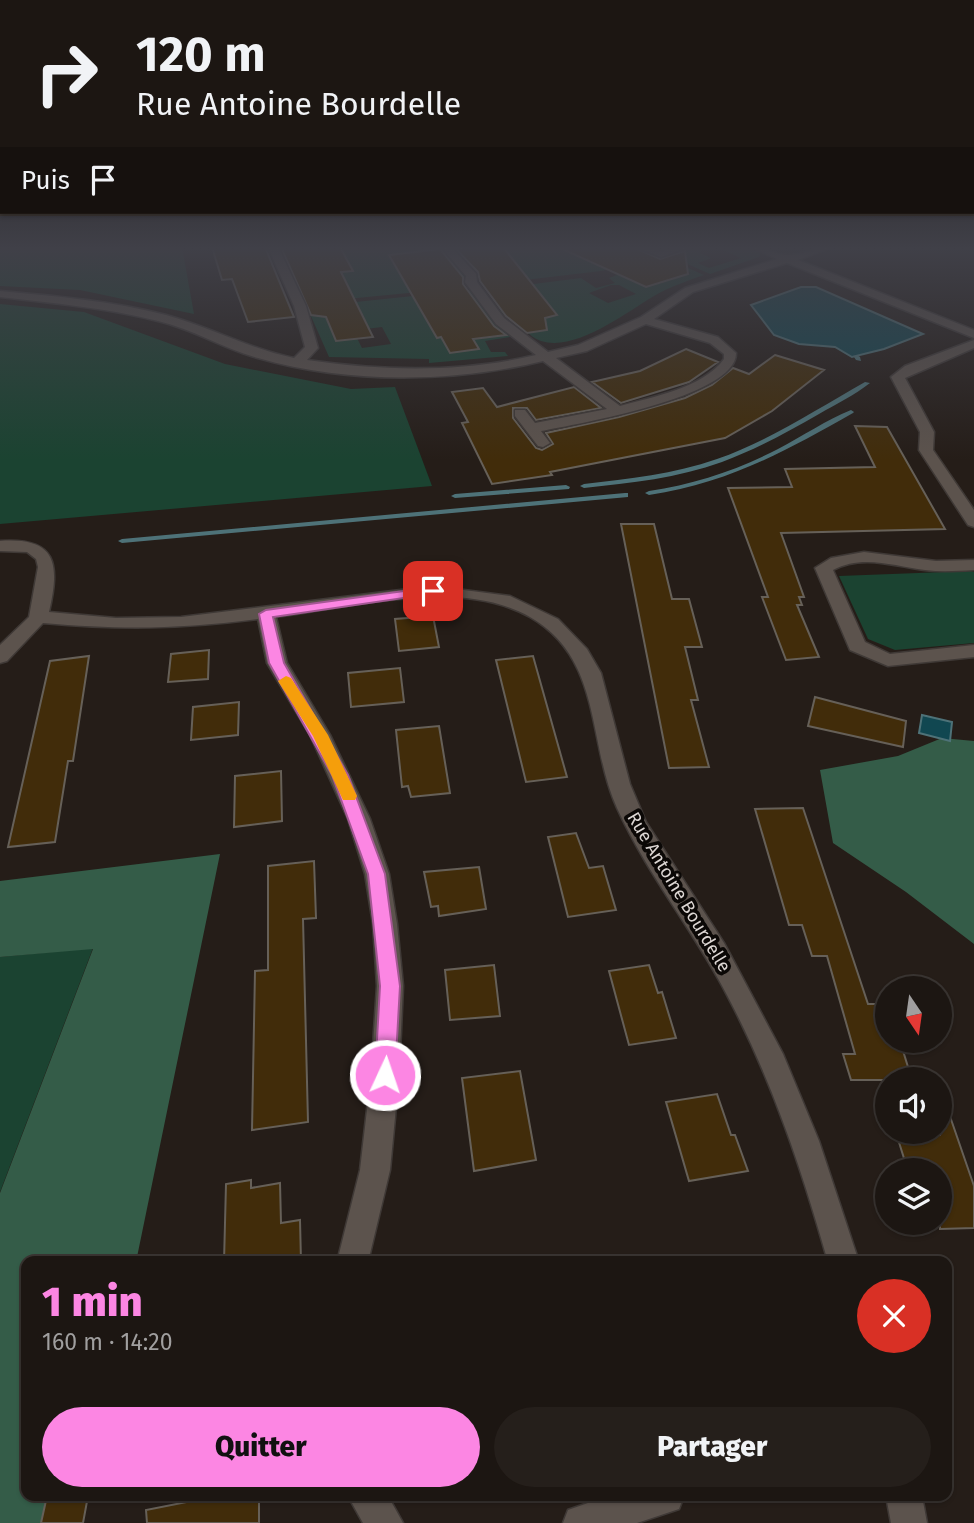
<!DOCTYPE html>
<html lang="fr">
<head>
<meta charset="utf-8">
<style>
	:root { --surface:#1c1612; --page:#251f1b; --text:#f1f3f6; --muted:#a09f9f; --line:#3a3532; --accent:#fc86e3 }
	body { margin:0; font-family:"Fira Sans",sans-serif; background:var(--page); color:var(--text); height:100vh; display:flex; flex-direction:column; font-size:26px; white-space:nowrap }
	* { box-sizing:border-box; margin:0 }
	p { font-size:23px; color:var(--muted) }
	.icon { flex:none; width:38px; height:38px; fill:none; stroke:currentColor; stroke-width:2; stroke-linecap:round; stroke-linejoin:round }
	.map { position:relative; flex:1; overflow:hidden }
	.drawer { position:absolute; left:21px; top:1256px; width:931px; height:245px; display:flex; flex-direction:column; background:var(--surface); border-radius:14px; box-shadow:0 2px 5px #0004,0 0 0 2px var(--line) }
	.drawer>* { flex:none }
	.banner { position:absolute; left:0px; top:0px; width:975px; height:214px; box-shadow:0 2px 5px #0004,0 0 0 2px var(--line); background:#1c1612; color:var(--text); overflow:hidden }
	.needle { width:46px; rotate:167deg }
	.fabs { position:absolute; left:875px; top:976px; display:grid; gap:14px }
	.fabs a { display:grid; place-items:center; width:77px; height:77px; border-radius:50%; background:var(--surface); box-shadow:0 2px 5px #0004,0 0 0 2px var(--line); font-size:35px }
	.pin { position:absolute; display:grid; place-items:center; width:60px; height:60px; color:#fff; margin:-30px; border-radius:14px; box-shadow:0 4px 10px #0006 }
	.me { position:absolute; width:77px; margin:-38px; rotate:3deg; stroke-linejoin:round; filter:drop-shadow(0 0 5px #0008) }
	.turn { display:flex; align-items:center; gap:24px; height:147px; padding:0 21px; font-size:32px }
	.turn .icon { width:91px; height:91px; stroke-width:2.5 }
	.turn b { display:block; font-size:49px; line-height:60px }
	.then { display:flex; align-items:center; height:66px; padding:0 21px; background:#0003; gap:14px; font-size:26px }
	.round { display:grid; place-items:center; flex:none; width:74px; height:74px; border-radius:37px; background:var(--page) }
	.overview { display:flex; align-items:center; justify-content:space-between; height:119px; padding:0 21px }
	h1 { font-size:42px; font-weight:800; line-height:52px; color:var(--accent) }
	.cta { display:flex; gap:14px; margin-top:auto; padding:14px 21px }
	.cta a { flex:1; height:80px; border-radius:42px; background:var(--accent); color:#111; font-size:28px; font-weight:800; line-height:80px; text-align:center }
	.cta a+a { background:var(--page); color:var(--text) }
	.map>svg:first-child { display:block }
	.green { fill:#1b4331; fill-rule:evenodd }
	.forest { fill:#345c48 }
	.water { fill:#114751; stroke:#4e7278; stroke-width:2 }
	.lines { fill:none; stroke-linecap:round; stroke-linejoin:round }
	.stream { fill:#4e7278; fill-rule:evenodd }
	.building { fill:#412c0a; stroke:#666058; stroke-width:2 }
	.minor-casing { stroke:#3f3936; stroke-width:3 }
	.minor { fill:#5c534d; fill-rule:evenodd }
	.route { fill:#fc86e3; stroke:#a45794; stroke-width:2 }
	.slow { fill:#f59e0b }
	.labels { text-anchor:middle; dominant-baseline:central; stroke-width:7; stroke-linejoin:round; paint-order:stroke }
	.street-label { font-size:18px; fill:#dcd6d3; stroke:#0b0806 }
</style>
</head>
<body>
<div class="map">
<svg width="974" height="1523" viewBox="0 0 974 1523">
	<rect width="100%" height="100%" fill="#251d18"/>
	<path class="green" d="M0,247H182L194,314L80,290L0,286Z
		M282,247L342,251L340,247H440C449,260 460,265 467,278L455,279L450,289L305,303L290,255H286Z
		M455,247H616L642,262L601,271L483,285L481,275L459,253L468,252L465,248Z
		M697,247H715L698,252L711,258L698,263L709,268L741,258L716,247H746L761,253L759,257L710,274L674,258L678,256L674,254Z
		M657,260H670L704,275C687,281 669,287 654,296C625,313 576,352 541,341C528,337 521,324 514,314L504,315L500,310L517,308L499,307L487,290L581,278L596,288L615,283L609,278ZM680,268L691,273L658,284L633,272ZM611,285H619L636,294L608,303L589,293Z
		M471,290L492,319L510,337L485,341L491,352H505L508,356L429,363V359L329,357L307,307ZM382,327L391,344L362,348L357,338L333,333ZM440,336H494L473,339L479,349L450,353Z
		M0,304L84,312L225,364L351,389L395,387L432,486L0,524Z
		M971,571L974,572V643L895,650L868,639L839,576Z
		M93,948L0,1192V957Z"/>
	<path class="forest" d="M942,738L974,741V944L906,892L833,843L820,770L898,756Z
		M220,854L136,1262H26V1496H48L41,1523H0V1193L93,949L0,957V881Z"/>
	<path class="water" d="M801,287H816L923,334L884,349L852,357L835,347L799,344L774,335L751,305Z
		M922,715L952,722L950,741L919,733Z"/>
	<g class="lines">
		<path class="stream" d="M857,355L860,357L861,361L856,360L854,357Z
			M865,382L870,383C855,395 836,404 819,414C788,432 756,449 722,462C678,478 631,483 584,488L580,486L584,484C629,479 674,474 717,459C769,441 817,409 865,382Z
			M851,410L854,412L853,413C784,452 728,483 649,495L645,493L649,491C695,484 737,470 778,449C803,436 826,420 851,410Z
			M566,485L570,487L569,489L455,498L451,496L455,494Z
			M625,493H628V497L122,543L118,541L122,539Z"/>
	</g>
	<path class="building" d="M212,247H265L294,317L248,322L232,279L222,280Z
		M281,247H340L353,271L341,272L373,337L336,341L326,317L311,315Z
		M503,247L557,315L545,318L547,330L527,333L506,316L480,281L478,272L455,248Z
		M558,247H633L660,259L685,251L688,274L646,287Z
		M440,249L463,277V284L494,326L506,335L473,339L479,349L450,353L441,337L437,338L389,255Z
		M686,349L718,362L689,382L621,403L592,382L640,371Z
		M775,355L824,370L772,411L725,438L550,472L552,475L492,484L462,423L468,422L452,392L483,388L497,407L574,387L601,408L536,420L527,408H513V418L536,448L542,450L553,444L546,433L619,417L685,398L712,385L733,368L749,374Z
		M855,426L887,427L945,529L781,533L804,597H799L802,605H797L819,657L786,660L762,597H768L728,488L792,487L785,469L875,467Z
		M621,524H654L672,599H689L702,647H685L698,700H691L709,767L669,768Z
		M433,616L439,647L399,651L395,619Z
		M209,650L208,679L168,682L171,654Z
		M89,656L73,761H68L55,842L8,847L50,661Z
		M533,656L567,777L526,782L496,660Z
		M400,668L404,702L351,707L348,673Z
		M815,697L906,721L903,747L808,726Z
		M239,702L238,735L191,740L193,707Z
		M439,726L450,793L411,797L408,786L402,787L396,730Z
		M281,771L282,821L234,827L235,776Z
		M803,808L868,1004H887V1041H900L912,1080H851L843,1054H855L827,956H812L802,925H789L755,809Z
		M576,833L589,868L603,866L616,910L568,917L548,837Z
		M314,861L316,918L303,919L308,1122L252,1130L255,971L268,970V866Z
		M479,867L486,909L439,916L438,906L431,907L424,872Z
		M494,965L500,1016L450,1020L445,970Z
		M649,965L658,993L662,992L676,1038L629,1045L609,971Z
		M520,1071L536,1160L474,1171L462,1078Z
		M717,1094L731,1135H735L748,1171L689,1181L666,1102Z
		M944,1099L974,1186V1228L940,1229V1171H908L897,1136L940,1135V1100Z
		M251,1180V1188L280,1183L281,1223L300,1220L301,1262H224L226,1184Z
		M47,1496H88L83,1523H41Z
		M217,1496H259V1523H147L146,1510Z"/>
	<g class="lines">
		<defs>
			<path id="minor" d="M268,247H278L306,306L318,348L307,360C383,371 461,373 536,355L496,324L465,282L466,276L441,247H451L476,274L477,282L504,318L548,352L578,345L641,317L685,288L777,259L751,247C765,247 777,256 788,255C803,255 817,247 832,247L798,260L974,330V338L787,263L693,292L654,319L718,337L736,353C737,397 576,424 541,431L550,443L543,447L538,446L515,416V410H525L535,423L607,409L543,361C453,383 348,384 258,358C224,349 193,329 158,321C106,308 53,303 0,297V291C55,296 112,301 166,315C210,327 250,349 294,358L305,347L294,306ZM646,324L710,343L724,354V359C703,388 652,397 620,406L556,358L587,351Z
				M635,247L661,251L690,247L661,257Z
				M974,340V348L905,378L934,432L933,450L974,510V527L968,525L919,450L920,432L891,377L905,366Z
				M0,541C57,537 60,564 49,612L116,618L181,617L433,586L510,596L558,619L587,649L601,673L630,784L646,822L724,943L783,1054L819,1141L859,1262H828C802,1170 772,1080 727,995C694,931 647,874 617,808C587,742 603,659 530,617C460,577 352,607 276,617L287,663L330,735L370,819L389,874L397,924L403,986L399,1075L390,1170L368,1262H337L360,1170L371,1075L377,986L373,924L365,874L348,819L310,735L267,663L258,619C180,629 122,630 43,623L7,661L0,663V645L29,617L38,567L36,559L27,552L0,551Z
				M864,552L936,561L974,560V570C957,571 941,572 925,570C894,566 862,554 833,570L865,642L890,654L974,645V657L888,666L850,650L815,568L831,558Z
				M348,1496H388L403,1523H363Z
				M608,1496H684L679,1509L637,1523H563L568,1510Z
				M886,1496H922L927,1523H891Z"/>
		</defs>
		<use href="#minor" class="minor-casing"/>
		<use href="#minor" class="minor"/>
	</g>
	<linearGradient id="sky" x2="0" y2="1"><stop stop-color="#14100d"/><stop offset="0.54" stop-color="#404048"/><stop offset="1" stop-color="#404048" stop-opacity="0"/></linearGradient>
	<rect width="974" height="460" fill="url(#sky)"/>
	<path class="route" d="M433,587L438,588V593L273,617L284,663L348,775L385,874L400,986L395,1075L392,1081L385,1084L378,1081L375,1075L380,986L368,874L332,775L269,663L259,614L266,610Z"/>
	<path class="slow" d="M286,676L291,678L328,735L357,796L355,800H343L313,736L278,681Z"/>
	<g class="labels">
		<g class="street-label">
			<text transform="translate(679 892) rotate(59)">Rue Antoine Bourdelle</text>
		</g>
	</g>
</svg>
<div class="fabs">
<a><svg class="needle" viewBox="-14 -14 28 28"><path d="M0-13l5 13h-10z" fill="#e53935"/><path d="M0 13l5-13h-10z" fill="#a09f9f"/></svg></a>
<a><svg class="icon" aria-label="sound" viewBox="0 0 24 24"><path d="M4 9h4l5-4v14l-5-4H4zM17 9q2 3 0 6"/></svg></a>
<a><svg class="icon" aria-label="layers" viewBox="0 0 24 24"><path d="M12 4l9 5-9 5-9-5zM3 14l9 5 9-5"/></svg></a>
</div>
<div class="pin" style="left:433px;top:591px;background:#d93025"><svg class="icon" aria-label="arrive" viewBox="0 0 24 24"><path d="M6 21V4h12l-3 4 3 4H6"/></svg></div>
<svg class="me" style="left:385px;top:1075px" viewBox="-20 -20 40 40"><circle r="17" fill="#fc86e3" stroke="#fff" stroke-width="3"/><path d="M0-11L8 9 0 5-8 9z" fill="#fff"/></svg>
<div class="banner">
<div class="turn"><svg class="icon" aria-label="right" viewBox="0 0 24 24"><path d="M7 20v-9h11M14 6l5 5-5 5"/></svg><div><b>120 m</b>Rue Antoine Bourdelle</div></div>
<div class="then">Puis<svg class="icon" aria-label="arrive" viewBox="0 0 24 24"><path d="M6 21V4h12l-3 4 3 4H6"/></svg></div>
</div>
<section class="drawer">
<div class="overview"><div><h1>1 min</h1><p>160 m · 14:20</p></div><a class="round" style="background:#d93025;color:#fff"><svg class="icon" aria-label="close" viewBox="0 0 24 24"><path d="M6 6l12 12M18 6L6 18"/></svg></a></div>
<div class="cta"><a>Quitter</a><a>Partager</a></div>
</section>
</div>
</body>
</html>
